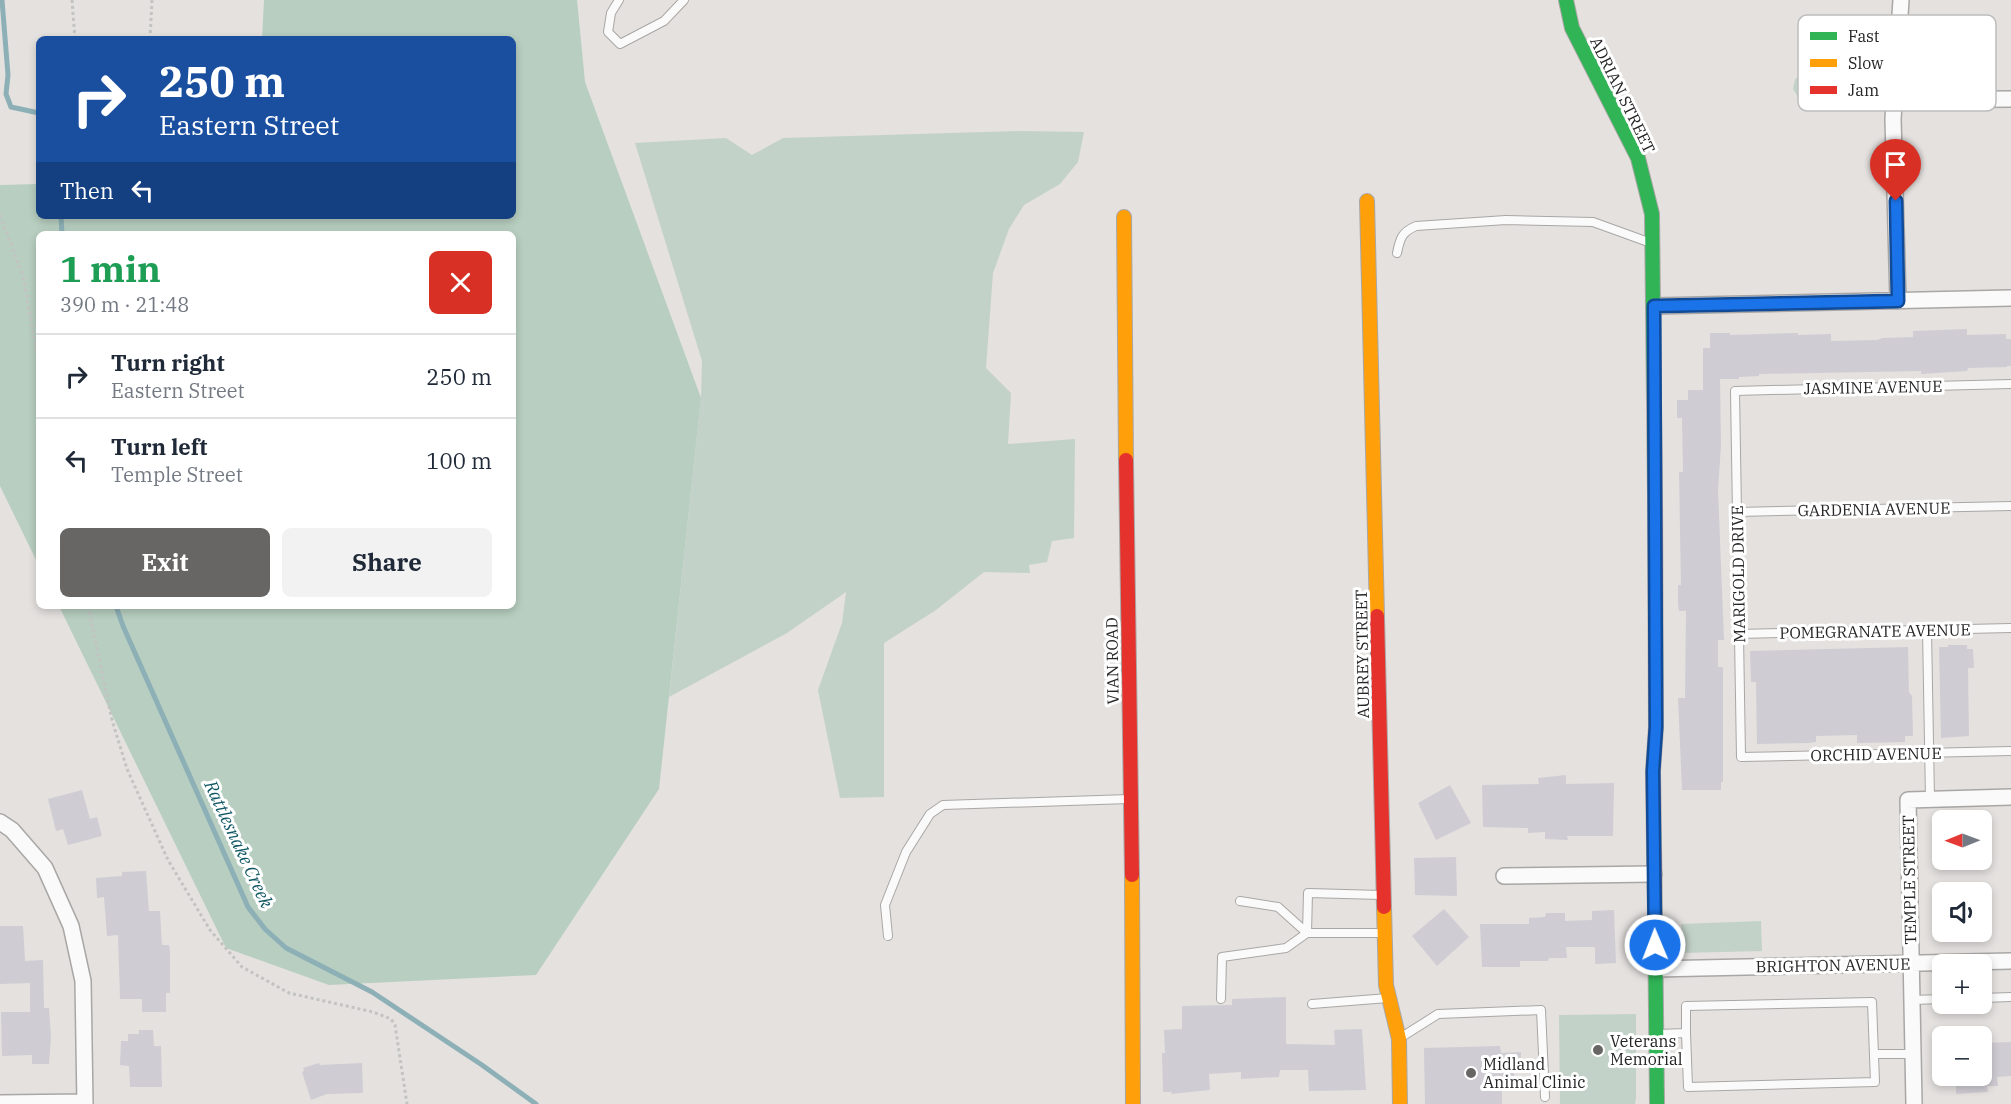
<!DOCTYPE html>
<html lang="en">
<head>
<meta charset="utf-8">
<style>
	:root { --surface:#fff; --page:#f2f2f3; --text:#1f2937; --muted:#747a83; --line:#e0e1e3; --accent:#686665 }
	body { margin:0; font-family:"IBM Plex Serif",serif; background:var(--page); color:var(--text); height:100vh; display:flex; flex-direction:column; font-size:22px; white-space:nowrap }
	* { box-sizing:border-box; margin:0 }
	p { font-size:20px; color:var(--muted) }
	.icon { flex:none; width:33px; height:33px; fill:none; stroke:currentColor; stroke-width:2; stroke-linecap:round; stroke-linejoin:round }
	.map { position:relative; flex:1; overflow:hidden }
	.sheet { position:absolute; left:36px; top:231px; width:480px; height:378px; display:flex; flex-direction:column; background:var(--surface); border-radius:9px; box-shadow:0 3px 9px #0003 }
	.sheet>* { flex:none }
	.banner { position:absolute; left:36px; top:36px; width:480px; height:183px; border-radius:9px; box-shadow:0 3px 9px #0003; background:#1a4fa0; color:#fff; overflow:hidden }
	.needle { width:39px; rotate:269deg }
	.tools { position:absolute; left:1932px; top:810px; display:grid; gap:12px }
	.tools a { display:grid; place-items:center; width:60px; height:60px; border-radius:9px; background:var(--surface); box-shadow:0 3px 9px #0003; font-size:30px }
	.pin { position:absolute; display:grid; place-items:center; width:51px; height:51px; color:#fff; margin:-62px -26px; border-radius:50% 50% 50% 0; rotate:-45deg; box-shadow:0 0 6px #0007 }
	.pin .icon { rotate:45deg }
	.me { position:absolute; width:66px; margin:-33px; rotate:359deg; stroke-linejoin:round; filter:drop-shadow(0 0 4px #0008) }
	.turn { display:flex; align-items:center; gap:21px; height:126px; padding:0 24px; font-size:27px }
	.turn .icon { width:78px; height:78px; stroke-width:2.5 }
	.turn b { display:block; font-size:42px; line-height:51px }
	.then { display:flex; align-items:center; height:57px; padding:0 24px; background:#0003; gap:12px; font-size:22px }
	.round { display:grid; place-items:center; flex:none; width:63px; height:63px; border-radius:9px; background:var(--page) }
	.summary { display:flex; align-items:center; justify-content:space-between; height:102px; padding:0 24px }
	h1 { font-size:36px; font-weight:800; line-height:45px; color:#1e9e55 }
	.action { display:flex; gap:12px; margin-top:auto; padding:12px 24px }
	.action a { flex:1; height:69px; border-radius:9px; background:var(--accent); color:#fff; font-size:24px; font-weight:800; line-height:69px; text-align:center }
	.action a+a { background:var(--page); color:var(--text) }
	ul { padding:0; list-style:none }
	li { display:flex; align-items:center; gap:18px; height:84px; padding:0 24px; border-top:2px solid var(--line) }
	li div { flex:1 }
	li b { display:block; font-size:22px }
	li em { font-style:normal }
	.map>svg:first-child { display:block }
	.green { fill:#c3d2c8 }
	.forest { fill:#b7cec0 }
	.lines { fill:none; stroke-linecap:round; stroke-linejoin:round }
	.stream { stroke:#8db0b7; stroke-width:5 }
	.building { fill:#cfcdd3 }
	.lane-casing { stroke:#a9a7a5; stroke-width:10 }
	.street-casing { stroke:#a9a7a5; stroke-width:18 }
	.fast-casing { stroke:#a9a7a5; stroke-width:16 }
	.slow-casing { stroke:#a9a7a5; stroke-width:16 }
	.jam-casing { stroke:#a9a7a5; stroke-width:16 }
	.path { stroke:#c3c3c2; stroke-width:3; stroke-dasharray:3 3; stroke-linecap:butt }
	.lane { stroke:#fbfafa; stroke-width:8 }
	.street { stroke:#fbfafa; stroke-width:15 }
	.fast { stroke:#30b455; stroke-width:14 }
	.slow { stroke:#ff9f0a; stroke-width:14 }
	.jam { stroke:#e5322d; stroke-width:14 }
	.route-casing { stroke:#114b97; stroke-width:15 }
	.route { stroke:#1a73e8; stroke-width:10 }
	.poi-dot { fill:#686665; stroke:#fff; stroke-width:2 }
	.labels { text-anchor:middle; dominant-baseline:central; stroke-width:6; stroke-linejoin:round; paint-order:stroke }
	.street-label { font-size:16px; fill:#262424; stroke:#fff }
	.poi-label { font-size:16px; fill:#262424; stroke:#fff; text-anchor:start }
	.water-label { font-size:18px; font-style:italic; fill:#125966; stroke:#fff }
	.key { fill:#fff; stroke:#bebdbd; stroke-width:1.5 }
	.key-label { font-size:16px; fill:#262424 }
</style>
</head>
<body>
<div class="map">
<svg width="2011" height="1104" viewBox="0 0 2011 1104">
	<rect width="100%" height="100%" fill="#e4e1df"/>
	<path class="green" d="M1821,68C1839,68 1865,65 1861,92C1846,105 1819,108 1801,102L1793,89L1795,80L1801,72Z
		M1022,131L1084,132L1078,162L1060,184L1024,205L1009,229L993,273L986,368L1011,393L1008,444L1075,439L1074,538L1052,541L1047,562L1029,565L1030,573L984,572L936,610L884,643V797L840,798L818,690L842,623L846,592L787,633L669,697L701,398L702,361L635,143L726,138L752,155L783,138Z
		M1761,921L1762,951L1682,953L1681,924Z
		M1636,1014V1098L1635,1104H1560L1559,1015Z"/>
	<path class="forest" d="M264,0H577L585,82L701,398L659,789L536,975L329,985L226,948L59,606H513V234H39V566L0,486V185L39,184V216H513V39H262Z"/>
	<g class="lines">
		<path class="stream" d="M2,0L8,75L6,94L11,107L39,113
			M61,216L62,234
			M116,606L123,626L248,907L265,929L286,948L372,992L482,1065L536,1104"/>
	</g>
	<path class="building" d="M1967,329V335L2006,334V339H2011V366H2007V367L1968,368L1967,371L1936,373L1921,374V371L1759,374V376L1739,377V379H1720L1721,445L1718,490L1724,640H1718V667H1723V782H1721V790H1682L1678,698H1685L1686,611H1679L1678,603V585H1681L1679,472H1683L1682,418H1677V400H1688V390H1703V348H1710V333H1730V335L1798,333V335L1831,334V341L1877,340L1883,338L1913,337V331Z
		M1948,645H1967V649H1973L1974,668H1968L1969,736L1941,738L1939,647H1948Z
		M1908,647L1909,692L1912,696L1913,736H1905V742L1857,743V735L1816,736V742L1808,743L1757,744L1756,682H1751L1750,651Z
		M1566,775V784L1614,783L1613,836H1567L1568,840L1545,839V832L1528,833V828L1483,827L1482,785L1539,784L1538,778Z
		M1450,785L1471,823L1436,840L1418,803Z
		M82,790L90,819L97,817L102,836L68,845L63,829L56,831L48,799Z
		M1456,857L1457,896L1415,895L1414,858Z
		M146,871L149,911H160L162,945H169L170,950V993H166V1012H142V999H120L118,935L107,936L104,897L97,898L96,878L122,876V872Z
		M1444,909L1469,937L1437,966L1412,936Z
		M1614,910L1616,963L1595,964V947H1566L1567,958H1549L1548,961H1520V967H1482L1480,924H1529V918L1545,917L1546,913H1565V921L1592,920V911Z
		M0,926H23L25,961L43,960L44,1008H49L51,1037L49,1064H32V1055L2,1056L1,1012H30V983L0,984Z
		M1286,997V1044L1335,1045L1334,1030L1362,1029L1366,1090L1309,1091L1308,1070H1280L1279,1077L1241,1079V1072L1209,1074L1210,1090L1171,1094L1172,1092H1163L1162,1053H1165L1164,1030L1182,1029V1006L1232,1005V999Z
		M139,1030H153L154,1046H161L162,1087H130L129,1066L120,1065L121,1041H128V1034H139Z
		M2011,1042V1076L1997,1077L1998,1086H1987L1988,1092L1956,1094V1076H1982V1043Z
		M1500,1046L1501,1053L1521,1052V1069H1514V1085L1502,1086V1104H1425L1424,1048Z
		M319,1063L320,1065L362,1063L363,1093L327,1094L311,1100L302,1072L304,1071L303,1068Z"/>
	<g class="lines">
		<defs>
			<path id="lane" d="M619,0L611,13L608,32L620,44L664,21L684,0
				M1397,253C1400,238 1402,232 1416,226L1506,220L1593,222L1651,243
				M2011,384L1735,391L1741,757L2011,751
				M1737,512L2011,506
				M1927,630L1930,799
				M1739,634L2011,628
				M1381,895L1308,893L1307,933H1384
				M888,936L885,905L906,852L930,814L943,805L1129,799
				M1982,998L2011,997
				M1221,999L1222,957L1286,948L1307,933L1278,907L1240,901
				M1912,1000L1942,999
				M1312,1004L1388,998
				M1657,1034L1686,1033V1006L1872,1002L1875,1082L1688,1087L1686,1033
				M1400,1038L1438,1014L1541,1010L1545,1097
				M1874,1054H1913"/>
			<path id="street" d="M1894,100L2011,99
				M1898,301L1893,119L1901,0
				M1654,306L2011,298
				M0,822L12,830L45,868L71,926L83,981L85,1104
				M1504,876L1654,874
				M1655,969L2011,961
				M0,1103L85,1102
				M1914,1104L1908,800L2011,797"/>
			<path id="fast" d="M1566,0L1572,28L1638,158L1652,214L1655,494
				M1655,918L1657,1104"/>
			<path id="slow" d="M1367,201L1377,616
				M1124,217L1126,460
				M1132,875L1133,1104
				M1384,907L1386,985L1399,1039L1400,1104"/>
			<path id="jam" d="M1126,460L1132,875
				M1377,616L1384,907
				M1655,918L1653,771L1656,727L1655,494"/>
		</defs>
		<use href="#lane" class="lane-casing"/>
		<use href="#street" class="street-casing"/>
		<use href="#fast" class="fast-casing"/>
		<use href="#slow" class="slow-casing"/>
		<use href="#jam" class="jam-casing"/>
		<path class="path" d="M72,0L75,39
			M150,39L152,0
			M0,215L23,276L39,366
			M88,606L112,720L127,769L168,860L210,930L242,967L289,993L373,1012L391,1019L395,1025L407,1104"/>
		<use href="#lane" class="lane"/>
		<use href="#street" class="street"/>
		<use href="#fast" class="fast"/>
		<use href="#slow" class="slow"/>
		<use href="#jam" class="jam"/>
	</g>
	<g class="lines">
		<defs>
			<path id="route" d="M1655,945L1653,771L1656,727L1654,306L1898,301L1896,201"/>
		</defs>
		<use href="#route" class="route-casing"/>
		<use href="#route" class="route"/>
	</g>
	<g class="poi-dot">
		<circle cx="1598" cy="1050" r="6"/>
		<circle cx="1471" cy="1073" r="6"/>
	</g>
	<g class="labels">
		<g class="street-label">
			<text transform="translate(1623 95) rotate(64)">ADRIAN STREET</text>
			<text transform="translate(1873 387) rotate(-1)">JASMINE AVENUE</text>
			<text transform="translate(1874 509) rotate(-1)">GARDENIA AVENUE</text>
			<text transform="translate(1738 574) rotate(-91)">MARIGOLD DRIVE</text>
			<text transform="translate(1875 631) rotate(-1)">POMEGRANATE AVENUE</text>
			<text transform="translate(1362 654) rotate(-91)">AUBREY STREET</text>
			<text transform="translate(1112 661) rotate(-91)">VIAN ROAD</text>
			<text transform="translate(1876 754) rotate(-1)">ORCHID AVENUE</text>
			<text transform="translate(1909 880) rotate(-91)">TEMPLE STREET</text>
			<text transform="translate(1833 965) rotate(-1)">BRIGHTON AVENUE</text>
		</g>
		<g class="poi-label">
			<text x="1610" y="1041">Veterans<tspan x="1610" dy="18">Memorial</tspan></text>
			<text x="1483" y="1064">Midland<tspan x="1483" dy="18">Animal Clinic</tspan></text>
		</g>
		<g class="water-label">
			<text transform="translate(239 844) rotate(65)">Rattlesnake Creek</text>
		</g>
	</g>
	<rect x="1798" y="15" width="198" height="96" rx="9" class="key"/>
	<rect x="1810" y="32" width="27" height="8" fill="#30b455"/>
	<rect x="1810" y="59" width="27" height="8" fill="#ff9f0a"/>
	<rect x="1810" y="86" width="27" height="8" fill="#e5322d"/>
	<g class="key-label">
		<text x="1848" y="42">Fast</text>
		<text x="1848" y="69">Slow</text>
		<text x="1848" y="96">Jam</text>
	</g>
</svg>
<div class="tools">
<a><svg class="needle" viewBox="-14 -14 28 28"><path d="M0-13l5 13h-10z" fill="#e53935"/><path d="M0 13l5-13h-10z" fill="#747a83"/></svg></a>
<a><svg class="icon" aria-label="sound" viewBox="0 0 24 24"><path d="M4 9h4l5-4v14l-5-4H4zM17 9q2 3 0 6"/></svg></a>
<a>+</a>
<a>−</a>
</div>
<div class="pin" style="left:1896px;top:201px;background:#d93025"><svg class="icon" aria-label="arrive" viewBox="0 0 24 24"><path d="M6 21V4h12l-3 4 3 4H6"/></svg></div>
<svg class="me" style="left:1655px;top:945px" viewBox="-20 -20 40 40"><circle r="17" fill="#1a73e8" stroke="#fff" stroke-width="3"/><path d="M0-11L8 9 0 5-8 9z" fill="#fff"/></svg>
<div class="banner">
<div class="turn"><svg class="icon" aria-label="right" viewBox="0 0 24 24"><path d="M7 20v-9h11M14 6l5 5-5 5"/></svg><div><b>250 m</b>Eastern Street</div></div>
<div class="then">Then<svg class="icon" aria-label="left" viewBox="0 0 24 24"><path d="M17 20v-9H6M10 6l-5 5 5 5"/></svg></div>
</div>
<section class="sheet">
<div class="summary"><div><h1>1 min</h1><p>390 m · 21:48</p></div><a class="round" style="background:#d93025;color:#fff"><svg class="icon" aria-label="close" viewBox="0 0 24 24"><path d="M6 6l12 12M18 6L6 18"/></svg></a></div>
<ul>
<li><svg class="icon" aria-label="right" viewBox="0 0 24 24"><path d="M7 20v-9h11M14 6l5 5-5 5"/></svg><div><b>Turn right</b><p>Eastern Street</p></div><em>250 m</em></li>
<li><svg class="icon" aria-label="left" viewBox="0 0 24 24"><path d="M17 20v-9H6M10 6l-5 5 5 5"/></svg><div><b>Turn left</b><p>Temple Street</p></div><em>100 m</em></li>
</ul>
<div class="action"><a>Exit</a><a>Share</a></div>
</section>
</div>
</body>
</html>
